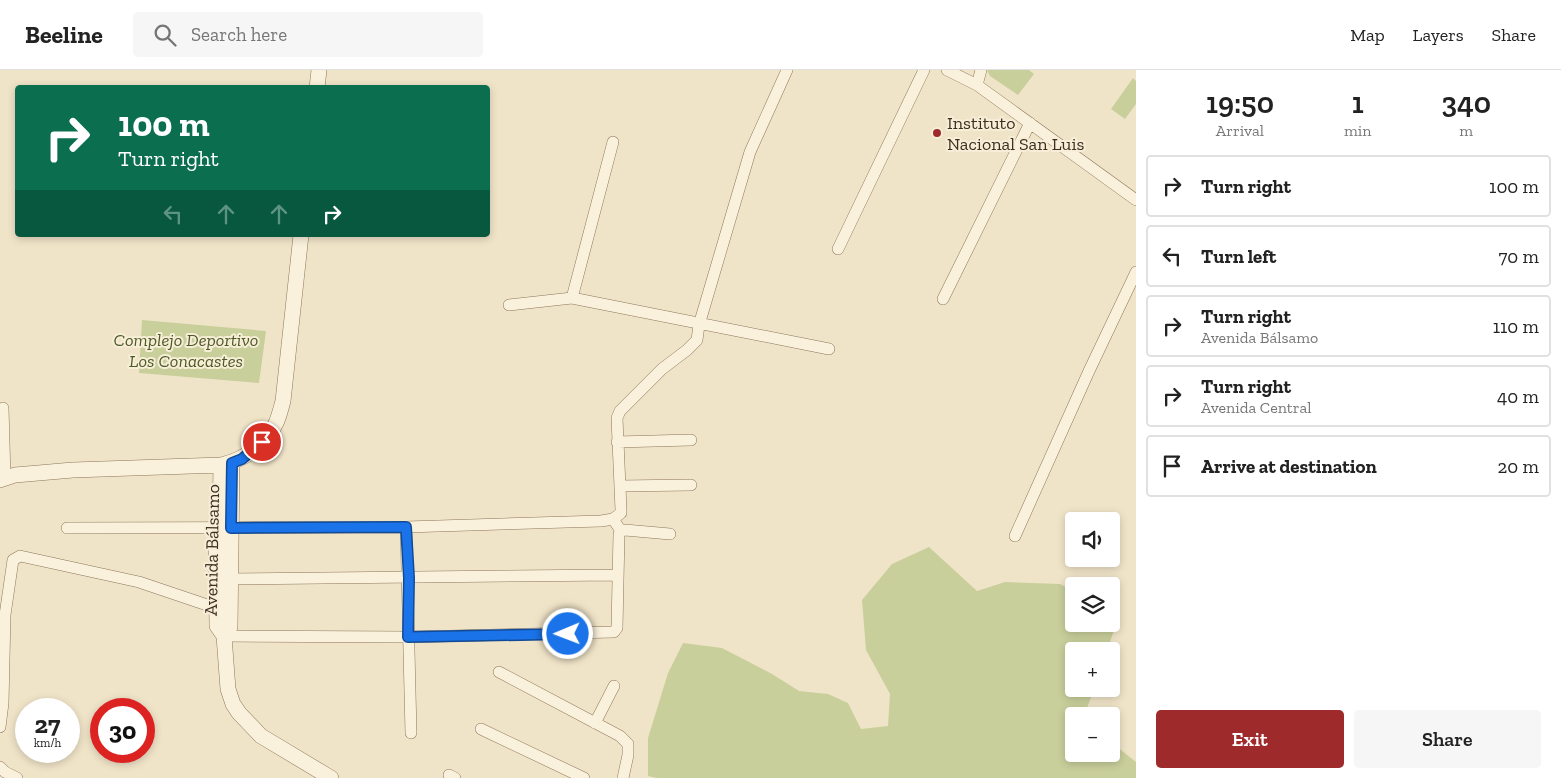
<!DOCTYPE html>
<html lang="en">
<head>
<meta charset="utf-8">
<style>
	:root { --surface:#fff; --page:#f6f6f6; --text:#222; --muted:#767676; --line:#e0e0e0; --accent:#9e2a2b }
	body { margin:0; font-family:"Zilla Slab",serif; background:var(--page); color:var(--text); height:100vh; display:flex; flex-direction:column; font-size:19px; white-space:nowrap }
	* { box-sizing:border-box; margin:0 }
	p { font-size:16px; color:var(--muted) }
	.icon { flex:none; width:28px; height:28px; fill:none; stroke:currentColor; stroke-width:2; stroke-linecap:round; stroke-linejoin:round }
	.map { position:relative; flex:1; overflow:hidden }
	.sheet { display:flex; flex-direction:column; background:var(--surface); width:425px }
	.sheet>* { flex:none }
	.banner { position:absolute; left:15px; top:15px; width:475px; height:152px; border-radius:5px; box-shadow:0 2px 8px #0003; background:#0b6e4f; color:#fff; overflow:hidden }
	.buttons { position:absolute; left:1065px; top:442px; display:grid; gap:10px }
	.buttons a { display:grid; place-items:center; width:55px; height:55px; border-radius:5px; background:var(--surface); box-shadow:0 2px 8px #0003; font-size:25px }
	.speed { position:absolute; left:15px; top:628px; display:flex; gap:10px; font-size:25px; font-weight:700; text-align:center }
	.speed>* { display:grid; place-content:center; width:65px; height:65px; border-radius:50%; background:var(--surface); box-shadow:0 2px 8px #0003; line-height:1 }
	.speed small { font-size:12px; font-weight:400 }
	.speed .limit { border:8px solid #d22; background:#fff; color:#111 }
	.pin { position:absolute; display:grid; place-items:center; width:42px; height:42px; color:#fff; margin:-21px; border:2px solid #fff; border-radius:50%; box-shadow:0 1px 5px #0007 }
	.me { position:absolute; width:55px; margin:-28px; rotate:269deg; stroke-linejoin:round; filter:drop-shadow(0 0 4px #0008) }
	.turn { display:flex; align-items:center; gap:18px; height:105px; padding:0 20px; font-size:22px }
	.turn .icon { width:65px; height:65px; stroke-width:2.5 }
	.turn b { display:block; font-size:35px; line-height:42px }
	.lanes { display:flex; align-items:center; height:48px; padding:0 20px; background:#0003; justify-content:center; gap:25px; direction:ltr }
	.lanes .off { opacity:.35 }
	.eta { display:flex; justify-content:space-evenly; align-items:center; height:85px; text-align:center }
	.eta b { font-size:30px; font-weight:600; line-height:35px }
	.button { display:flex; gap:10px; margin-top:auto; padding:10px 20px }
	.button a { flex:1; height:58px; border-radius:5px; background:var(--accent); color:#fff; font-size:20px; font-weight:600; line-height:58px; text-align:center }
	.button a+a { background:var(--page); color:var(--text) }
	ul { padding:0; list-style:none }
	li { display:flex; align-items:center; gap:15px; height:62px; margin:0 10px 8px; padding:0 10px; border:2px solid var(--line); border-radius:5px }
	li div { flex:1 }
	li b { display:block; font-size:19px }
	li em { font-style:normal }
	header { display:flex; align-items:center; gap:30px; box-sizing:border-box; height:70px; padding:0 25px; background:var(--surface); border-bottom:1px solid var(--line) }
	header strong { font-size:24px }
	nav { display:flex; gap:28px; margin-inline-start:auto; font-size:18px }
	.search { width:350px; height:45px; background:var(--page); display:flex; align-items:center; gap:12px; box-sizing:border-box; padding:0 18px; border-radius:5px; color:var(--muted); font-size:19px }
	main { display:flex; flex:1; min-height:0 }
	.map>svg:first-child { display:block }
	.green { fill:#c9cf9b }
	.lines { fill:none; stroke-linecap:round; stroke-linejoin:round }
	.minor-casing { stroke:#8d765c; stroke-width:12 }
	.tertiary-casing { stroke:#8d765c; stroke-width:16 }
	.minor { stroke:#faf1dc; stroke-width:11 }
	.tertiary { stroke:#faf1dc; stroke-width:15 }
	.route-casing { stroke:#114b97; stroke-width:12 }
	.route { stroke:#1a73e8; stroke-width:9 }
	.poi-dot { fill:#9e2a2b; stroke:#f7eed8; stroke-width:2 }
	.labels { text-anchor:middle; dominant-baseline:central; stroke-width:4; stroke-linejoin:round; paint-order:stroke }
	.poi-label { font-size:18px; fill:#3d2e20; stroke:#f7eed8; text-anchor:start }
	.park-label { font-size:18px; font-style:italic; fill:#4d5a26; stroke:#f7eed8 }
	.street-label { font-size:18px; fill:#3d2e20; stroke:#f7eed8 }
</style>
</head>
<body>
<header>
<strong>Beeline</strong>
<div class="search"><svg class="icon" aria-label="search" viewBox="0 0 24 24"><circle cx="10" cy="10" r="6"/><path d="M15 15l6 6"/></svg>Search here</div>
<nav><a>Map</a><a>Layers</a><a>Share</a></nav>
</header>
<main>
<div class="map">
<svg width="1136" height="708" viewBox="0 0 1136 708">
	<rect width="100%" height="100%" fill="#f0e4c8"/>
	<path class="green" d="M987,0H1029L1034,4L1018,25L990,6Z
		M1133,8L1136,11V34L1125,49L1111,39Z
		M142,250L266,261L259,313L139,303Z
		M929,477L977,521L1005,512L1060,514L1074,521V554H1111V545L1117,551L1107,581H1074V619H1094L1084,646H1074V684H1111V672L1136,692V708H657L648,706V668L668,603L683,573L722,578L772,604L799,621L828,624L848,633L861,659L888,656L890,624L866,580L862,530L892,494Z"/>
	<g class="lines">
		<defs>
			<path id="minor" d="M947,0L977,15L1136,130
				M977,15L981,0
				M838,179L924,0
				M572,228L613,72
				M943,229L1030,53
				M509,235L572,228L829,279
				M3,338L5,408
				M617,372L691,370
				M620,416L691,415
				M406,457L411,663
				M67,458L406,457L601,451L613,449L621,443V440L617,348L620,341L662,299L687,280L697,270L699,255L750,82L787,0
				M621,461L625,460L670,464
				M1015,466L1089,301L1136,202
				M225,509L617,505
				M224,566L408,567L614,562L617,558L619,464L621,461L613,449
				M499,602L620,666L628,674V685L623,708
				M595,653L614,616
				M0,657L3,633L5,545L13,490L20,486L139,512L216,538
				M481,659L584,708
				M0,697L5,702L17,708
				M449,705L455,708"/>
			<path id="tertiary" d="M317,18L319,0
				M221,395L220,458L216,477L217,556L224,566L228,619L233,634L239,643L261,666L331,708
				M0,410L15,405L73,400L221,395C244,390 266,375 276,353C279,347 281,338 283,331L301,165
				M224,566L230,557L232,393"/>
		</defs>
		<use href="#minor" class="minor-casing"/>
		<use href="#tertiary" class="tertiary-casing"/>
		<use href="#minor" class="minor"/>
		<use href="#tertiary" class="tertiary"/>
	</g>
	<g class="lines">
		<defs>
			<path id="route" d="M262,372L242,389L232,393L231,458L406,457L409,508L408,567L568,564"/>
		</defs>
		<use href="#route" class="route-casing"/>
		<use href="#route" class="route"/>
	</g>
	<circle class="poi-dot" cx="937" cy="63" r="5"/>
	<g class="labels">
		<g class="poi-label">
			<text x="947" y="53">Instituto<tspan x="947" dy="21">Nacional San Luis</tspan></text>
		</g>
		<g class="park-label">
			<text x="186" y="270">Complejo Deportivo<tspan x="186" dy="21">Los Conacastes</tspan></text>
		</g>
		<g class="street-label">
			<text transform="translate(212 480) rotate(-89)">Avenida Bálsamo</text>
		</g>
	</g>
</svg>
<div class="buttons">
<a><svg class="icon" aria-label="sound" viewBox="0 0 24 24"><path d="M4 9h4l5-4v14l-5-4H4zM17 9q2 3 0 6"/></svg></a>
<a><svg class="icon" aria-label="layers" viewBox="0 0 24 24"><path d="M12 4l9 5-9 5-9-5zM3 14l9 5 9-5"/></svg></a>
<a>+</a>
<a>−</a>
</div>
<div class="speed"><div>27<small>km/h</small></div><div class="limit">30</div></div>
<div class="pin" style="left:262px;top:372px;background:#d93025"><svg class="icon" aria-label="arrive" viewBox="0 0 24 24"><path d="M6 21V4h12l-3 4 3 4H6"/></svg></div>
<svg class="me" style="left:568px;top:564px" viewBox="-20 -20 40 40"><circle r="17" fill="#1a73e8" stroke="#fff" stroke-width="3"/><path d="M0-11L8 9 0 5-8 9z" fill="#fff"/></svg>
<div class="banner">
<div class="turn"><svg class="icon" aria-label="right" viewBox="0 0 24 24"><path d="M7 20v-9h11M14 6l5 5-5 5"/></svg><div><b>100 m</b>Turn right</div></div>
<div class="lanes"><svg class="icon off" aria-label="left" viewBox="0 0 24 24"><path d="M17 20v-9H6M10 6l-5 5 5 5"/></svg><svg class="icon off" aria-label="ahead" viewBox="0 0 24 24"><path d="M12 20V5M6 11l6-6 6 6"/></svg><svg class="icon off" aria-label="ahead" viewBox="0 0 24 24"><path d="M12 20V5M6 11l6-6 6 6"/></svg><svg class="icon" aria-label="right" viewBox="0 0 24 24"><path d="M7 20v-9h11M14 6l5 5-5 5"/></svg></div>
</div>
</div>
<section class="sheet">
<div class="eta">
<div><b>19:50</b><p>Arrival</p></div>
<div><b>1</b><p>min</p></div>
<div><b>340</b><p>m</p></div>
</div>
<ul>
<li><svg class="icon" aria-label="right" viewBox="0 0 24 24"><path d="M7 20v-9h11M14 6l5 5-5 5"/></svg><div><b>Turn right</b></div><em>100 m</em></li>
<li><svg class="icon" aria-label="left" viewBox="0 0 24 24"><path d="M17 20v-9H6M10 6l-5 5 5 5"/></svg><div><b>Turn left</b></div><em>70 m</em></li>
<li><svg class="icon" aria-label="right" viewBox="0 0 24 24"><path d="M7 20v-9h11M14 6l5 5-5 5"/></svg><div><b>Turn right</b><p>Avenida Bálsamo</p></div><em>110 m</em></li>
<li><svg class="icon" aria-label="right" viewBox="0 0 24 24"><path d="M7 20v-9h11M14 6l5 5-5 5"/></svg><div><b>Turn right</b><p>Avenida Central</p></div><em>40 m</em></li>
<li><svg class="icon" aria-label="arrive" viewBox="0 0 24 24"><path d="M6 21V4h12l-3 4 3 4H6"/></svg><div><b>Arrive at destination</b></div><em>20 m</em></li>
</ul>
<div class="button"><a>Exit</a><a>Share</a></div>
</section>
</main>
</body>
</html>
